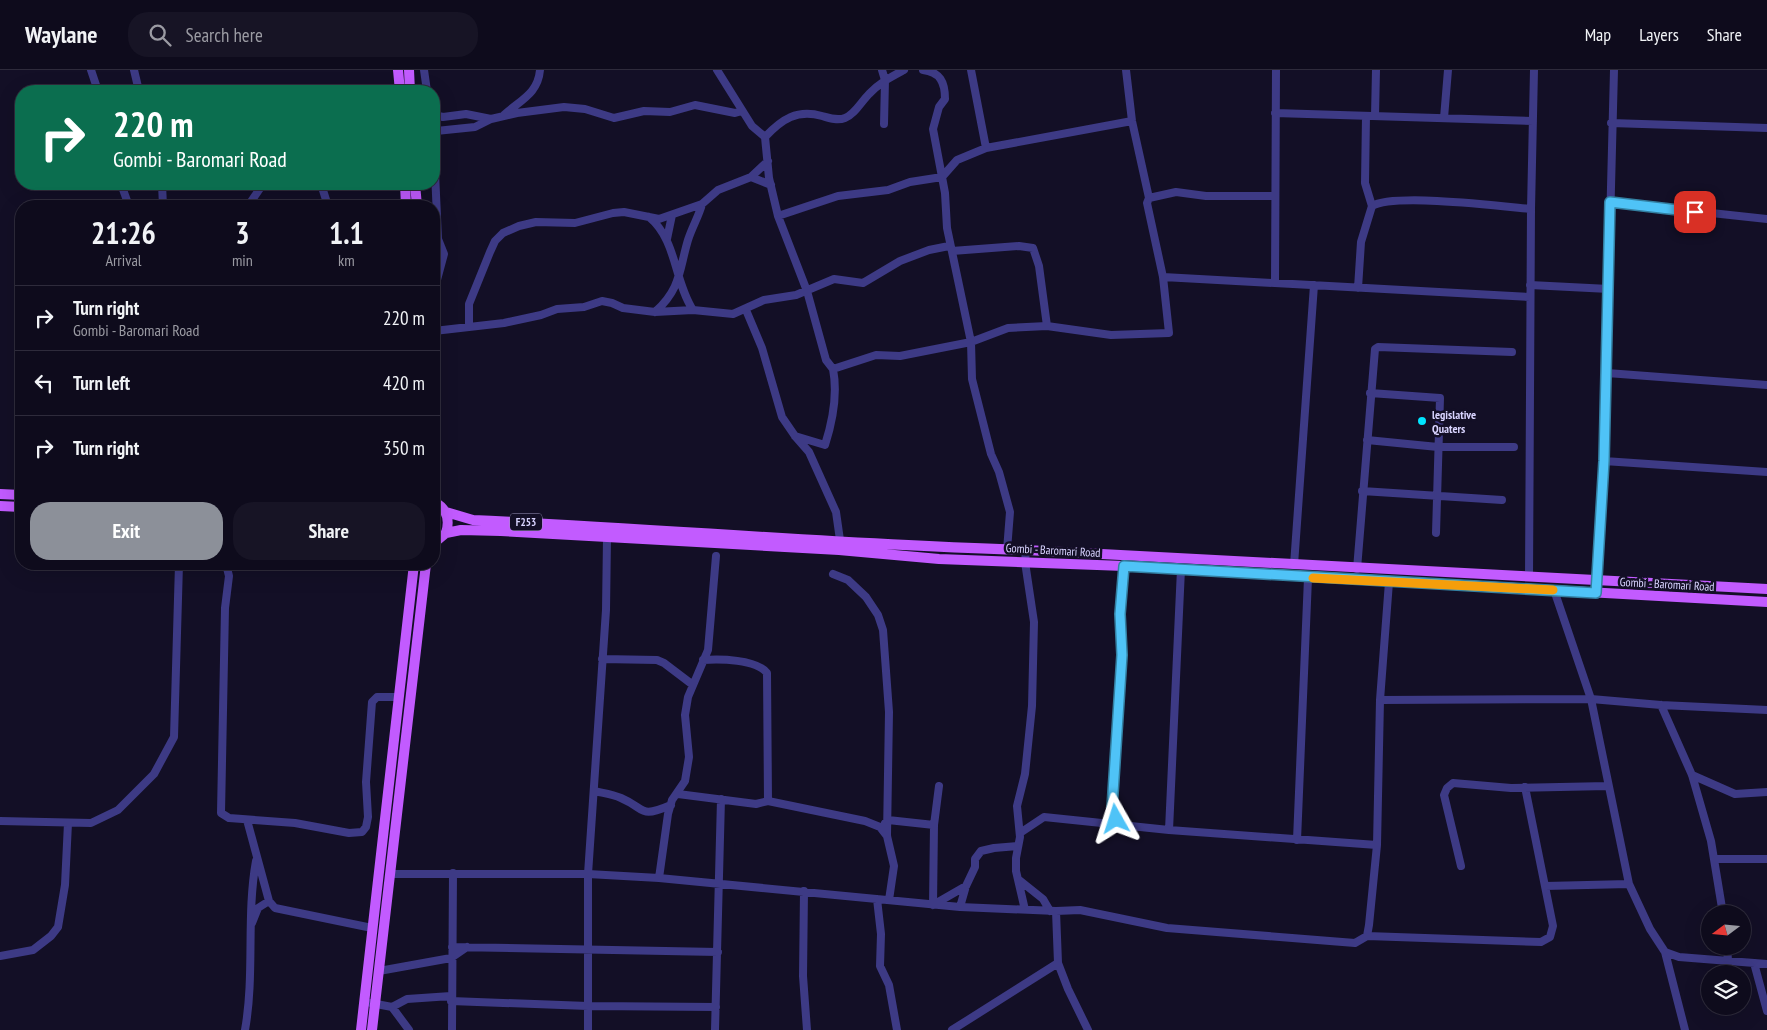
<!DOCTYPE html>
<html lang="en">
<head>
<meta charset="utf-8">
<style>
	:root { --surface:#0e0b1c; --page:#171425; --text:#f1f3f6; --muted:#9b9ba3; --line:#2e2b3b; --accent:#8c9099 }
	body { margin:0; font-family:"PT Sans Narrow",sans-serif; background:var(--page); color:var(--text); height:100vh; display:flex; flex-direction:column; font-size:19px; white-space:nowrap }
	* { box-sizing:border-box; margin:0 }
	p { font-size:16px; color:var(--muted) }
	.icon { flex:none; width:28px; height:28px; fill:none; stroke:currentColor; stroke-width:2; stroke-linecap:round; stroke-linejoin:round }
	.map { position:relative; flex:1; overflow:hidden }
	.side { position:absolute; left:15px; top:130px; width:425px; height:370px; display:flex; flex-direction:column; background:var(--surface); border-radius:20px; box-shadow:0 5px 20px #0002,0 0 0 1px var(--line) }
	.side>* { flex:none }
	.top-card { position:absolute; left:15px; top:15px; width:425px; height:105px; border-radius:20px; box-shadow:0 5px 20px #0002,0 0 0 1px var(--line); background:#0b6e4f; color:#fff; overflow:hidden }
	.needle { width:32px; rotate:254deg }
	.tools { position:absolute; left:1701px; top:835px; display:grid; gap:10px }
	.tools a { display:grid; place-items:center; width:50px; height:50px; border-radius:50%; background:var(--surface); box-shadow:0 5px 20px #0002,0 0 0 1px var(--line); font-size:25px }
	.pin { position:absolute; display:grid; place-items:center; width:42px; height:42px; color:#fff; margin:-21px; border-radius:10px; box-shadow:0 2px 8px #0006 }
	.me { position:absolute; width:55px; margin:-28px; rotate:354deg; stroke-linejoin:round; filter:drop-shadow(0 0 4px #0008) }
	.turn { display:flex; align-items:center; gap:18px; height:105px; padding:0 15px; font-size:22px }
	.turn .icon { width:65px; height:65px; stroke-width:2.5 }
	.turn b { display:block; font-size:35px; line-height:42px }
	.eta { display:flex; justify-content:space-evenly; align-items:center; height:85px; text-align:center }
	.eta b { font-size:30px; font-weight:700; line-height:35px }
	.primary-button { display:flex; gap:10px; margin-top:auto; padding:10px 15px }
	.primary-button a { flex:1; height:58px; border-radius:20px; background:var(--accent); color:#fff; font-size:20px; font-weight:700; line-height:58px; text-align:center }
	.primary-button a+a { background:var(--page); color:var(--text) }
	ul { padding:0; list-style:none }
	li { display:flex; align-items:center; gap:15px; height:65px; padding:0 15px; border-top:1px solid var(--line) }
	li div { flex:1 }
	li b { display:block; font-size:19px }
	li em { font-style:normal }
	header { display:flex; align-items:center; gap:30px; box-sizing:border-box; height:70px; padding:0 25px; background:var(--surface); border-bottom:1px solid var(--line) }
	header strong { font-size:24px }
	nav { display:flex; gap:28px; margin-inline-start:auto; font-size:18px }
	.search { width:350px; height:45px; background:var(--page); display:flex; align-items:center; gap:12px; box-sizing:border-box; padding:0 18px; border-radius:20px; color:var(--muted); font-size:19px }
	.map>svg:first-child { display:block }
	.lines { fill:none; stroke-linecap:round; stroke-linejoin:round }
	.minor { stroke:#3d3a85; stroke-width:8 }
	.major { stroke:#c25bff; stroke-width:10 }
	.route-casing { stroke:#337fa1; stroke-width:12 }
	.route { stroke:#4fc3f7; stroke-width:9 }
	.slow { stroke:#f59e0b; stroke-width:9 }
	.poi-dot { fill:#00e5ff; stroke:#130f26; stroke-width:2 }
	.labels { text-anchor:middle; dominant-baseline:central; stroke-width:5; stroke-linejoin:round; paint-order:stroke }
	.shield { fill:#130f26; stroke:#9e99be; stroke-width:1 }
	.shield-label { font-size:11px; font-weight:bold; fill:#d9d4ff }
	.poi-label { font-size:12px; font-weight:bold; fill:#d9d4ff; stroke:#130f26; text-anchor:start }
	.street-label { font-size:12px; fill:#d9d4ff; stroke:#130f26 }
</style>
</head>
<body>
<header>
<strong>Waylane</strong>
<div class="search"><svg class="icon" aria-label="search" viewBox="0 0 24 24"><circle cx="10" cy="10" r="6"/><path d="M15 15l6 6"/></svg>Search here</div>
<nav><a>Map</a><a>Layers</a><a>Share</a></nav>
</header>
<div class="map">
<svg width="1767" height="960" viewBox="0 0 1767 960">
	<rect width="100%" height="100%" fill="#130f26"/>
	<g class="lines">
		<path class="minor" d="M91,0L98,21
			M134,0L139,21
			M424,0L427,21
			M717,0L752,56L765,67L769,108L778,146L807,221L826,290L833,299
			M882,0L885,10L884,54
			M923,0C940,2 945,12 945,29L939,37L933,59L945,123L947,158L971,272L972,309L991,384L999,402L1010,442L1007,480
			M971,0L986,78
			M1275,43L1533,51
			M434,45L443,47L466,44L491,49
			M504,45C520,30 538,24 540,0
			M1366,46L1365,113L1372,136
			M1375,46L1376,0
			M1444,48L1448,0
			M1611,53L1767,58
			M434,66L436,61L475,57L491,49L517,43L564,37L585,39L614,48L644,41L670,42L695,35L735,43L742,41
			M765,67C782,49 797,39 822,46C829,48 837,51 845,48C855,44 861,32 869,24C879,13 891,7 904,0
			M434,80L438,169L444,184L434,221
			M751,107L771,115
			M121,114L129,136
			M162,114L163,136
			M321,114L328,136
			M1149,128L1176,122L1206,126H1274
			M1610,132L1767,149
			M248,136L263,114
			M778,146L838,126L888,120L910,112L942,107L957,90L986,78L1132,51
			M649,147C677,170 674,211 693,240
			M667,169L672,145
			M952,181L1019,176L1033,178L1039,196L1047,256
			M1163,207L1530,227
			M1275,213L1276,0
			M1530,215L1609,219
			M1358,218L1361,172L1372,136C1394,123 1500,136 1531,139
			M746,240L762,278L782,347L795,366L809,382L836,442L840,470
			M655,242C681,219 679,200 688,170C692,157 699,146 702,134
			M434,249V261
			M469,257V234L490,182L495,171L503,163L519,156L536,152L575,153L613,143L624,142L659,149L702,134L718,120L751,107L768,91
			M434,261L504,253L541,245L557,239L584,237L602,231L612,233L623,238L655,242L693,240L733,244L764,230L796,225L834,209L863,213L900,191L929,180L949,176
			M1607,303L1767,315
			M1370,323L1440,328L1436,463
			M795,366L825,375C833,350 838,325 833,299L876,285L900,286L971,272L1008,258L1047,256L1111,265L1169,263L1163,207L1147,133L1149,128L1132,51L1126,0
			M1367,370L1438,377H1514
			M1604,391L1767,402
			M1362,421L1502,430
			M226,494L229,506L225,538L221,743L229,748L295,753L349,763L362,762L366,757L368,747L366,712L372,632L377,627H399
			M1294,495L1314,215
			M1357,499L1375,279L1378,277L1512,282
			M833,504L848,510L866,527L878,545L883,560L889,642L887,766L894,796L889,830
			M1529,507L1531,139L1534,0
			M1554,520L1591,629L1629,814L1650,859L1665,882L1685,960
			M1596,523L1604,391L1614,0
			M602,589L657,590L664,593L693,615
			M1380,630L1591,629L1661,635L1767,640
			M1661,635L1692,705L1711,771L1723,844
			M1692,705L1735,724L1767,722
			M594,721C602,723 612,724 621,728C647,739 638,749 671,735
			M678,724L756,734L768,731L767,603C756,589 720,589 703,590
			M768,731L865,751L880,757L887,766
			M247,750L269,831L275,838L372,858
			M0,751L91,753L118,740L154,704L174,667L179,494
			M885,753L888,750L934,755
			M1123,755L1116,749L1112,738L1122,585L1120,543L1124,496
			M1169,760L1181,499
			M1020,763L1044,747L1169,760L1377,775
			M1297,770L1308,508
			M1714,789H1767
			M1461,796L1444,725L1447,718L1453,713L1511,718L1608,716
			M391,804H588L659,808L960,837L1056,841L1080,840L1167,858L1355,873L1367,866L1369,855L1377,775L1380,630L1389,512
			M659,808L668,744L672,730L685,711L689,687L685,645L688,627L708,580L716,486
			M1018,809L1043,829L1050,841
			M1545,816L1629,814
			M804,821L803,906L807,960
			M877,829L881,864L880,896L889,915L897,960
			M933,835L934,755L939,716
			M933,835L966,816
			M960,837L966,816L975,797V789L981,781L994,778L1018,776
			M1025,840L1016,801V788L1020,767L1017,736L1025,704L1032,636L1034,552L1025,492L1026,480
			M1056,841L1058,893L1068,919L1088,960
			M252,853L258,838L269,831
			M1367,866L1541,872L1550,867L1553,856L1525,717
			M1727,876L1728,890
			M452,877L718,882
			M1665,882L1679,887L1767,894
			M0,886L33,880L51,866L58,857L65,815L68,753
			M1754,893L1767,941
			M379,901L451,888L467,877
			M451,931L588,936L716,937
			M371,933L392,937L407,929L451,926
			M392,937L409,960
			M245,960C255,904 246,846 256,791
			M452,960L453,803
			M588,960V804L606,540L607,468
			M715,960L721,729
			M952,960L1058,893"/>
		<path class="major" d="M398,0L400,21
			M409,0L410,21
			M405,114L406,136
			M415,114L417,136
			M434,420L436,433
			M0,424L21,425
			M434,432C447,438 450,450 446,463L434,473
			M0,436L21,437
			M446,442L473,450C657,458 842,475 1026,480L1767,519
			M446,463L461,460L501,461L839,480L939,489L1124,496L1767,532
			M361,960L414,494
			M372,960L426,494"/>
	</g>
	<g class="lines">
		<defs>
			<path id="route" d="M1116,749L1112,738L1122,585L1120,544L1124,496L1596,523L1604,391L1610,132L1695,142"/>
		</defs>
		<use href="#route" class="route-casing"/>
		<use href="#route" class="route"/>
		<path class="slow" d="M1313,508L1553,520"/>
	</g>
	<circle class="poi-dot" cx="1422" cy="351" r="5"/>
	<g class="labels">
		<rect class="shield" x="510" y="443.5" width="32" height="17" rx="4"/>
		<g class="shield-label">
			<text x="526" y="452">F253</text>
		</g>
		<g class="poi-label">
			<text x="1432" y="344">legislative<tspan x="1432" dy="14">Quaters</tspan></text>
		</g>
		<g class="street-label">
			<text transform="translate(1053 480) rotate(3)">Gombi - Baromari Road</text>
			<text transform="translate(1667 514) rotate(3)">Gombi - Baromari Road</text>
		</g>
	</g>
</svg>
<div class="tools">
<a><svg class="needle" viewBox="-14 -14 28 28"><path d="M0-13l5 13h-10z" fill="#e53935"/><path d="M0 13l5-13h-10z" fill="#9b9ba3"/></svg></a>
<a><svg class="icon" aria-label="layers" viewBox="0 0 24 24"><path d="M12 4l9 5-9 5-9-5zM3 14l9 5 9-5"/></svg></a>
</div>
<div class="pin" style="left:1695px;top:142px;background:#d93025"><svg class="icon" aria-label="arrive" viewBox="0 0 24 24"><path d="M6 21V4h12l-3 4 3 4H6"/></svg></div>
<svg class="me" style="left:1116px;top:749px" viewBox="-20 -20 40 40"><path d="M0-17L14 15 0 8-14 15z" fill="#4fc3f7" stroke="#fff" stroke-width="4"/></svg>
<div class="top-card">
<div class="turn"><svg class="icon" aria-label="right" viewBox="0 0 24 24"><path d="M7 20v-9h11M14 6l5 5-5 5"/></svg><div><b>220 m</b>Gombi - Baromari Road</div></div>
</div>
<section class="side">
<div class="eta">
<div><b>21:26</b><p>Arrival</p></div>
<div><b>3</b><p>min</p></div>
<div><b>1.1</b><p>km</p></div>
</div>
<ul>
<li><svg class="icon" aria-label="right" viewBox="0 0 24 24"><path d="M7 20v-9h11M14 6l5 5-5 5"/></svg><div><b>Turn right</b><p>Gombi - Baromari Road</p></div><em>220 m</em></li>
<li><svg class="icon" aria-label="left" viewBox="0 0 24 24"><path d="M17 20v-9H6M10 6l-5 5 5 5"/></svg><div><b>Turn left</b></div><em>420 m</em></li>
<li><svg class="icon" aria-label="right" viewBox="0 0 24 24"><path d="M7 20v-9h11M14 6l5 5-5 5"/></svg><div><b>Turn right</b></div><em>350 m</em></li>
</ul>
<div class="primary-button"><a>Exit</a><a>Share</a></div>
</section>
</div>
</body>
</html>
